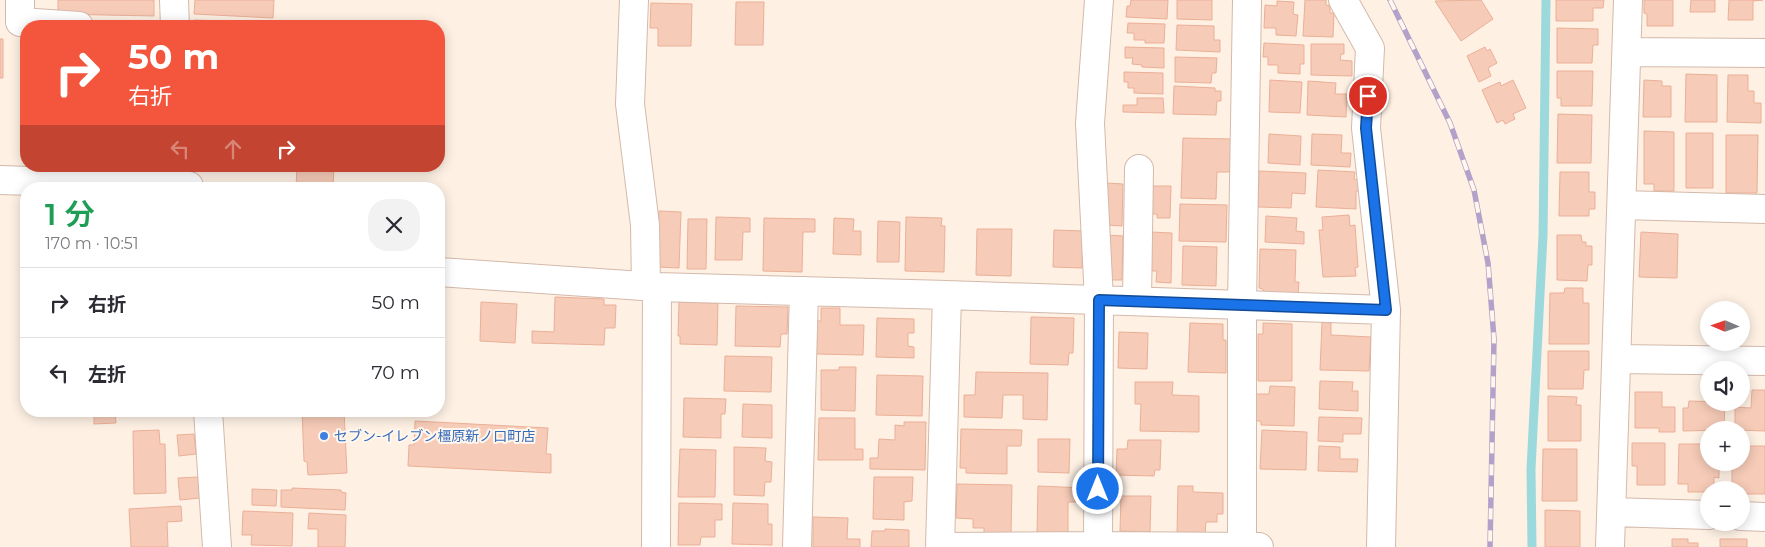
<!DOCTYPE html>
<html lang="ja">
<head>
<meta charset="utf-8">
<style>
	:root { --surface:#fff; --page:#f2f2f3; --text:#2b2b33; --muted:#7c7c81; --line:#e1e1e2 }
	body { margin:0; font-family:Montserrat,"Noto Sans JP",sans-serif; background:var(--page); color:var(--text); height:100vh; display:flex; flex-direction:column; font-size:19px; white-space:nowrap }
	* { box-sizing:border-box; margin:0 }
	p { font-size:16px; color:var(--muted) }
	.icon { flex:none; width:28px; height:28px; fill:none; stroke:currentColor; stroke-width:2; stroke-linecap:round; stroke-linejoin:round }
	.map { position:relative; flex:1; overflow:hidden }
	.panel { position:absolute; left:20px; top:182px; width:425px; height:235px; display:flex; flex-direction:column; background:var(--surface); border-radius:20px; box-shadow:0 2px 12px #0003 }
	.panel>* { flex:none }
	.hud { position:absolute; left:20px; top:20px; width:425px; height:152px; border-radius:20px; box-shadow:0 2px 12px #0003; background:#f4553d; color:#fff; overflow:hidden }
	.needle { width:32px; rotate:272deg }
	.buttons { position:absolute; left:1700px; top:301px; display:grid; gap:10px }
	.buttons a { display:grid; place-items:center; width:50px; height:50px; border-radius:50%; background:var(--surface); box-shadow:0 2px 12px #0003; font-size:25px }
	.pin { position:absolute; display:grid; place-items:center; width:42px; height:42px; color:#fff; margin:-21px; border:2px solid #fff; border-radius:50%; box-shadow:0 1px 5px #0007 }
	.me { position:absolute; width:55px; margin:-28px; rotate:0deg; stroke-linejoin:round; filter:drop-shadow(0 0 4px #0008) }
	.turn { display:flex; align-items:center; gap:18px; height:105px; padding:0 25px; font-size:22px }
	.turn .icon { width:65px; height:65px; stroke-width:2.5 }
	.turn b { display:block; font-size:35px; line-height:42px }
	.lanes { display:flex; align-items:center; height:48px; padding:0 25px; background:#0003; justify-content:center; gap:25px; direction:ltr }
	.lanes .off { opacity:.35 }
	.round { display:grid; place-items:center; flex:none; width:52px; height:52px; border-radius:20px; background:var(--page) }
	.head { display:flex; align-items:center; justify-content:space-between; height:85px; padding:0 25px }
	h1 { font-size:30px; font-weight:600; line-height:38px; color:#1e9e55 }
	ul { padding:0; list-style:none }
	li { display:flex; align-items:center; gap:15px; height:70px; padding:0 25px; border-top:1px solid var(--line) }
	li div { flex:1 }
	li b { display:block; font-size:19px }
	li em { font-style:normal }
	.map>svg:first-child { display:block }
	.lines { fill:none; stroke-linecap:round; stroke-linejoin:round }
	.stream { stroke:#9bd9dd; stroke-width:9 }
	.building { fill:#f6cbb8; stroke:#ebaf97 }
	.minor-casing { stroke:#d3b9ab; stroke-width:30 }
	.minor { stroke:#fff; stroke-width:28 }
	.rail-casing { stroke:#b3a1c9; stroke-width:5.5 }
	.rail { stroke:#fff6ec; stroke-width:4; stroke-dasharray:11; stroke-linecap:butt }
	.route-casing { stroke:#114b97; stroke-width:12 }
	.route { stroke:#1a73e8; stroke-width:9 }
	.shop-dot { fill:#3f7fe0; stroke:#fff6ec; stroke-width:2 }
	.labels { text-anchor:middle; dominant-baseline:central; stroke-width:4; stroke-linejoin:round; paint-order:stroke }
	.shop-label { font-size:14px; fill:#366cbe; stroke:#fff6ec; text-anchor:start }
</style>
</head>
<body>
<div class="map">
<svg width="1765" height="547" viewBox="0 0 1765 547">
	<rect width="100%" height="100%" fill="#fef1e4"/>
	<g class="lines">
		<path class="stream" d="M1532,547L1531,469L1543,236L1546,0"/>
	</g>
	<path class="building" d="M58,0H154V16L58,14Z
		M195,0H274L273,18L194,14Z
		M1131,0H1168L1167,19L1126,17L1127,6H1130Z
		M1177,0H1212V20L1177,19Z
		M1305,0H1326V5L1330,6V13H1334L1333,37L1303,36Z
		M1481,0L1493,19L1461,41L1435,1Z
		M1556,0H1604L1603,8H1593V21H1556Z
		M1644,0H1673V26H1647V14L1644,13Z
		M1691,0H1715V12H1690Z
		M1729,0H1763L1753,1V20H1728Z
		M1277,1L1294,2L1293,14L1298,15L1296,36L1276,35V28H1264L1265,5L1277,6Z
		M736,2H764L763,45H735Z
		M651,3L692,4L691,46H658V28H650Z
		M194,20L251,22V26H194Z
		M1128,23L1165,24L1164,43H1145V40H1134V33H1127Z
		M1177,25L1214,26V40H1220V52L1176,50Z
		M1557,28L1598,29V45H1593L1592,63H1557Z
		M0,39H3V78H0Z
		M26,41V90H24Z
		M1264,43L1304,45V64H1300V74L1278,73V65H1268V57H1263Z
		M1311,44H1344V54H1341L1340,60L1352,61V76L1311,75Z
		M1125,47L1164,48V68L1142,67V65L1132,64L1133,58H1125Z
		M1485,47L1487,51L1490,49L1497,63L1488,68L1491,76L1479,82L1467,56Z
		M1175,57L1217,58L1216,73H1212L1211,83L1175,82Z
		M1557,71H1593L1592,106H1561V98H1557Z
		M1124,72L1163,73V94L1134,93V88H1128V82H1124Z
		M1686,74L1717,75V122H1685Z
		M1728,75H1748V91H1754V103H1761V123L1727,122Z
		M1270,80L1302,82L1300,113L1269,112Z
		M1513,80L1526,108L1513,114L1515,119L1505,124L1503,120L1497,123L1482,90L1500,82L1501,86Z
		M1644,80L1662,81V86H1671V117H1643Z
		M1308,81L1336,83L1335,94H1347L1346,117L1307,115Z
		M1174,86L1215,88V91H1221V101H1217L1216,115L1173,114Z
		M1137,98H1163L1164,113L1123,112V105H1137Z
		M1558,114L1592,115L1591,163H1557Z
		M1644,131L1674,132V191H1654V184H1644Z
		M1686,133H1713V188H1686Z
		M1269,134L1301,136L1300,165L1268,163Z
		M1312,134L1342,135L1341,153H1351L1350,167L1311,165Z
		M1726,135H1758L1757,193H1726Z
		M1183,138L1231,139L1230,172H1217L1216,199L1181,198Z
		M297,166H334L333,189L296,188Z
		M1318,170L1355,172L1354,179L1360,180V191H1356V209L1316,207Z
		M1259,171L1306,173L1305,194L1292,193L1291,208L1258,207Z
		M1560,172H1589V192H1595V209H1589V216H1559Z
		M1107,183L1123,184L1122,226L1106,225Z
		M1152,186H1171L1170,218H1157V214H1151Z
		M1180,204L1227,205L1226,242L1179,241Z
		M659,211L681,212L679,268L657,267Z
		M1349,215L1350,226L1355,225L1358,267L1355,268L1356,276L1323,277L1319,230H1323L1322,217Z
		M1266,216L1297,218L1296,231L1304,232V244L1265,242Z
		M716,217L750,218V232H743L742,260H715Z
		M906,217L942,218L941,226H945L944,272L905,271Z
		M764,218L815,219V232H803L802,272L763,271Z
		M834,218L854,219L853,231H861V255L833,254Z
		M688,219H707L706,269H687Z
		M878,221L900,222L899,262H877Z
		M977,229H1012L1011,276L976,275Z
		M1054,230L1083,231L1082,268L1053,267Z
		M1151,232L1172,233L1171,283L1156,282L1157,271H1150Z
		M1641,232L1678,234L1677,278L1639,277Z
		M1106,235L1123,236L1122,280H1105Z
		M1557,235H1581L1582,242H1586V246H1592V265H1588L1587,281L1557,280Z
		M1183,246L1217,247L1216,286L1182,285Z
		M1260,249L1296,250L1295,282H1299L1298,295L1263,292V289L1259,288Z
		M1565,288H1583V303H1589V344H1549L1550,293H1564Z
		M555,297L604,299V305H616L615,328H605L604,345L532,343V331L554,332Z
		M481,302L517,304L515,343L480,341Z
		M679,302L718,303L717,345L680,344V336H678Z
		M736,306L788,307L787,334H781L780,347L735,346Z
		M821,308H840V325H864L863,355L816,354V321H821Z
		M1031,317L1074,318L1073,353H1069L1068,365L1030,364Z
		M877,318L914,319V333H908V346L914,347V358L876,357Z
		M1322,322L1331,323V335L1371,337L1369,371L1320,370Z
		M1190,323L1223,324V340H1226V373L1188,372Z
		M1263,323L1292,324V381H1258V334H1263Z
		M1119,332L1148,333L1147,369L1118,368Z
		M1548,351H1589V370H1584L1583,389H1548Z
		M725,356L772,357L771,392L724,391Z
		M839,367H856L855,411L821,410V370H839Z
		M976,372L1048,373L1047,420L1023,419V395H1003L1002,418L964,417V395H975Z
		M877,375L923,376L922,416L876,415Z
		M1320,381L1353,382L1352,391H1358V411L1319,409Z
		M1135,382H1173L1172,395L1199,396V432L1140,431L1141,404H1135Z
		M1270,386L1295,387L1294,426L1261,425V421H1255L1256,394H1269Z
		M1752,390H1765V431L1735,430V407L1751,408Z
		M1635,392H1662V407H1675V432H1659V428H1635Z
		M1548,396L1577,397L1576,405H1581V441H1548Z
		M684,398L726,399L725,414H721V438L683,437Z
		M1689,401L1725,402L1724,430L1683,431V408H1688Z
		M743,404L772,405V438L742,437Z
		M94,411H115L116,423L94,424Z
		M125,411H166V415L125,416Z
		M302,411H344L347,473L308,475L307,462L304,461Z
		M1319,417L1362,418L1361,434H1343V442L1318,441Z
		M819,418H855V449H863V460H818Z
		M415,421L548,428L546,454H551V473L408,466L409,445H414Z
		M904,422H926L925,470L870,469V458H878L879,439L895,440V425L904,426Z
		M961,429L1022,430L1021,446H1007V474L966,473V468H960Z
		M159,430L160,444H165L166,493L134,494L133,431Z
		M1262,430L1307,432L1306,470L1260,469Z
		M194,434L196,454L179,456L177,435Z
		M1038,439H1070L1069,473L1038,472Z
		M1128,440H1161L1160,470H1155L1154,476L1116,475L1117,449H1127Z
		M1632,443H1665V485H1637V466H1632Z
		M1679,444H1709V462H1719V478L1714,477V490H1709V492H1688V484H1678Z
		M1319,446L1340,447V459H1358L1357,472L1318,471Z
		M1741,446H1765V494H1741V490L1732,488V462H1741Z
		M734,447L766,448L765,461L772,462L771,482H765L764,496L734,495Z
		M680,449L716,450L715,497H678Z
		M1543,449H1577V501H1542Z
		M198,477L200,498L180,500L178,478Z
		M874,477H913L912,501L904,502V520L873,519Z
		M957,484L1012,485L1011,533H984V528H973V519L956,518Z
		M1038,486L1086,488V502H1068V534H1037Z
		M1178,486H1193V492L1223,493V514H1217V522H1206L1205,534L1177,533Z
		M292,488L341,490V492L346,493L345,510L281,507V490H292Z
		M252,489L277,490L276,506L252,505Z
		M1121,496H1151L1150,532L1120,531Z
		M679,503L722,504V520H715V537H701L700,545H678Z
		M733,503L768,504V524H772V545L732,544Z
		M181,506L182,521L167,522L168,547H131L129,509Z
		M1545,510L1580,511V547H1545Z
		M243,511L293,513L292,546L251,545L252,535H242Z
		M309,513L346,515L345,547H318V529H308Z
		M813,517L848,518L847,539H860V547H813Z
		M885,529L909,530V547H871L872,531H885Z
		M1672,539H1688V543H1698V547H1672Z
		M1720,539H1747V547H1720Z"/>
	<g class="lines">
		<defs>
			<path id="minor" d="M20,0V22L79,26
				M174,0L175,26
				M634,0L630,104L645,225L646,286
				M1343,0L1370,48L1366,128L1386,310
				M1627,52L1765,53
				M0,180L189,186
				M1622,205L1765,209
				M439,272L657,287L947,295L1386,310L1381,547
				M1137,301L1139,169
				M1617,359L1765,361
				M208,411L217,547
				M1612,512L1709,515
				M1741,516L1765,517
				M1098,546L1099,300L1090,123L1099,0
				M1242,546V305L1247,0
				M656,547L657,287
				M797,547L804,291
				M940,547L1098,546L1259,547
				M940,547L947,295
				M1610,547L1628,0"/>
		</defs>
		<use href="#minor" class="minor-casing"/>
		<use href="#minor" class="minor"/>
		<defs>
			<path id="rail" d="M1390,0L1450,123L1474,190L1488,263L1494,339L1490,547"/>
		</defs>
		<use href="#rail" class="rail-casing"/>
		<use href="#rail" class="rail"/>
	</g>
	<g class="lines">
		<defs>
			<path id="route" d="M1098,489L1099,300L1386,310L1366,128L1368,96"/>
		</defs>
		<use href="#route" class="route-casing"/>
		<use href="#route" class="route"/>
	</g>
	<circle class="shop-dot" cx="324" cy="436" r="5"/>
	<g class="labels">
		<g class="shop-label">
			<text x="334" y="436">セブン-イレブン橿原新ノ口町店</text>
		</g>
	</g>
</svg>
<div class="buttons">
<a><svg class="needle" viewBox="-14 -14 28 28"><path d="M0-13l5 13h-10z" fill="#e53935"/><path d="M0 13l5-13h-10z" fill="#7c7c81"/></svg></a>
<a><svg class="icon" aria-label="sound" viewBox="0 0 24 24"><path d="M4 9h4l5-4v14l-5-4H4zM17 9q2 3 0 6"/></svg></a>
<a>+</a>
<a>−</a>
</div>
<div class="pin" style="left:1368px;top:96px;background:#d93025"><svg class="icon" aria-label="arrive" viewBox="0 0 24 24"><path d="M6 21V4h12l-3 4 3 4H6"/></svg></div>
<svg class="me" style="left:1098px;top:489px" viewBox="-20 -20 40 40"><circle r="17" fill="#1a73e8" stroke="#fff" stroke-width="3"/><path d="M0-11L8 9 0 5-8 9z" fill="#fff"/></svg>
<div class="hud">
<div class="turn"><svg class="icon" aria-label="right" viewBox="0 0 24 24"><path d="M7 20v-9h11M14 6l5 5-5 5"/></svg><div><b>50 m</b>右折</div></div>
<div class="lanes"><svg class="icon off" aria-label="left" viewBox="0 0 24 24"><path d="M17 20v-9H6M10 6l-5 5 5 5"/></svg><svg class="icon off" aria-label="ahead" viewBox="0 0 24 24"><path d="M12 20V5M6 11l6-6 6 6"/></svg><svg class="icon" aria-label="right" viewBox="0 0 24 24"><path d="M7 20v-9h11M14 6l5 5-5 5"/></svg></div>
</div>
<section class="panel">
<div class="head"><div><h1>1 分</h1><p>170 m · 10:51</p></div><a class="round"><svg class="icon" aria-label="close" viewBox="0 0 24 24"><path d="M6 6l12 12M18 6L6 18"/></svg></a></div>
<ul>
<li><svg class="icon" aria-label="right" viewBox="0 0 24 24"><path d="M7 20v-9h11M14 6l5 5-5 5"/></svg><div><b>右折</b></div><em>50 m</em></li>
<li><svg class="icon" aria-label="left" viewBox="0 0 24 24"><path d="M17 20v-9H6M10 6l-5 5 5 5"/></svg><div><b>左折</b></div><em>70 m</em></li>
</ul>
</section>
</div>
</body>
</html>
